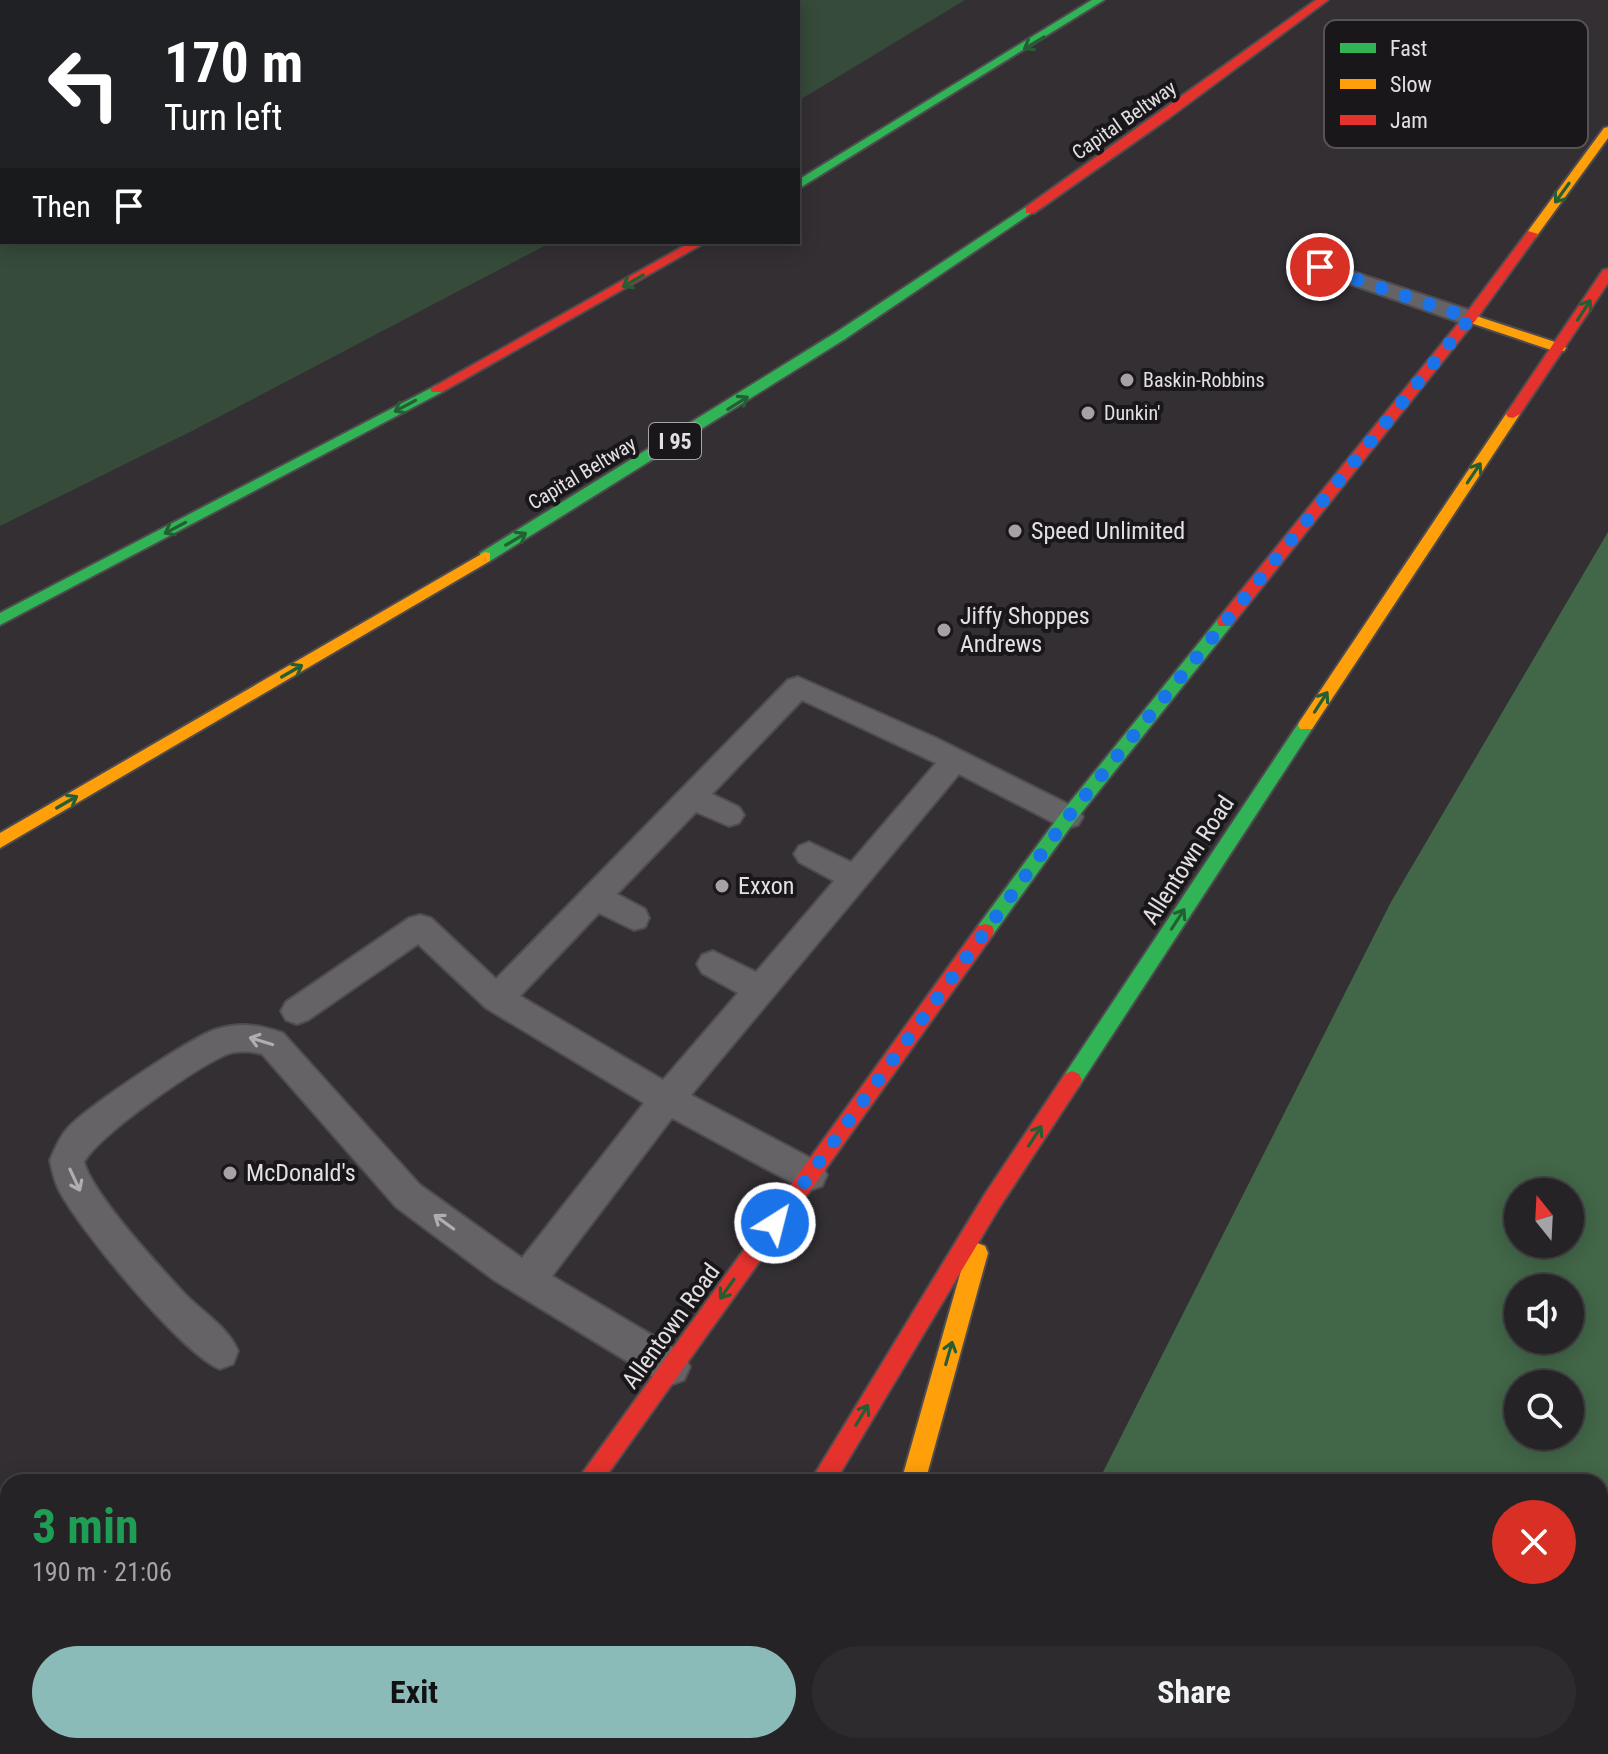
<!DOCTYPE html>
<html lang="en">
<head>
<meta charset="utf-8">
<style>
	:root { --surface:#262326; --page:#2e2b2e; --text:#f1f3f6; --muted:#a4a4a7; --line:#424043; --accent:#8bbbb9 }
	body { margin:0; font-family:"Roboto Condensed",sans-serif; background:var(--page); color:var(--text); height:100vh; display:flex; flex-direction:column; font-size:30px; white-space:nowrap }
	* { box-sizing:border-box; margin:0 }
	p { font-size:26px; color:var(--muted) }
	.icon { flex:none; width:44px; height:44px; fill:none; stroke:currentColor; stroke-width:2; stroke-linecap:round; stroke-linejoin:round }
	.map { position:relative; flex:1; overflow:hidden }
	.side { position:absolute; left:0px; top:1474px; width:1608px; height:280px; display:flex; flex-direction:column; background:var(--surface); border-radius:24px 24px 0 0; box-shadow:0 4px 20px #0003,0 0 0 2px var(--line) }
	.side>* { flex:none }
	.hud { position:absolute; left:0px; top:0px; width:800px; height:244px; box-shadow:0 4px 20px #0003,0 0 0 2px var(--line); background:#202124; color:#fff; overflow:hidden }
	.needle { width:52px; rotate:342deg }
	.tools { position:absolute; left:1504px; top:1178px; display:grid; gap:16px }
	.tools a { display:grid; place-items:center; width:80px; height:80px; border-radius:50%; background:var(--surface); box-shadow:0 4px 20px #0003,0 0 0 2px var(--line); font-size:40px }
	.pin { position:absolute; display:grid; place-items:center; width:68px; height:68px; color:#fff; margin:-34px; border:4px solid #fff; border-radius:50%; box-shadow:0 2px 8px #0007 }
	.me { position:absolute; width:88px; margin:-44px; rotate:36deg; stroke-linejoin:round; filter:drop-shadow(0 0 6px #0008) }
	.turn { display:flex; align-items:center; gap:28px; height:168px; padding:0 32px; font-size:36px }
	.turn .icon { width:104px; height:104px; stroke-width:2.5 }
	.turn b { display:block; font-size:56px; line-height:68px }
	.then { display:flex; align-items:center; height:76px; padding:0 32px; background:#0003; gap:16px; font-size:30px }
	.round { display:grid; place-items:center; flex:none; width:84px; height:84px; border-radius:42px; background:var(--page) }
	.summary { display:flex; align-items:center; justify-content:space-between; height:136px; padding:0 32px }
	h1 { font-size:48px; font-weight:700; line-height:60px; color:#1e9e55 }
	.action { display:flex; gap:16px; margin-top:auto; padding:16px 32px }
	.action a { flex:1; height:92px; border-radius:48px; background:var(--accent); color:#111; font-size:32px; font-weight:700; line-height:92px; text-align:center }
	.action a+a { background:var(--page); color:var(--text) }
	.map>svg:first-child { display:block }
	.green { fill:#364b39 }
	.forest { fill:#426648; fill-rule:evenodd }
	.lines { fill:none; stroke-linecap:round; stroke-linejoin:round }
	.lane-casing { stroke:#4f4c4f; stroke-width:4 }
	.fast-casing { stroke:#4f4c4f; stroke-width:4 }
	.slow-casing { stroke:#4f4c4f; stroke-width:4 }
	.jam-casing { stroke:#4f4c4f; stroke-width:4 }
	.lane { fill:#656365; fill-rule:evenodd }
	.fast { fill:#30b455; fill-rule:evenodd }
	.slow { fill:#ff9f0a; fill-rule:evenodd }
	.jam { fill:#e5322d; fill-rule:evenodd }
	.oneway { stroke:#245e35 }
	.oneway2 { stroke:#b1adb1 }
	.route { stroke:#1a73e8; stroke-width:14; stroke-dasharray:0 25.2 }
	.poi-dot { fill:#a5a1a5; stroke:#1a171a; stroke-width:3 }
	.labels { text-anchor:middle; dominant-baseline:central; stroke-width:8; stroke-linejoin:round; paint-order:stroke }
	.far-street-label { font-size:20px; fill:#e3dfe3; stroke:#1a171a }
	.far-poi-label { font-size:20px; fill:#e3dfe3; stroke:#1a171a; text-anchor:start }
	.shield { fill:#1a171a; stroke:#a7a3a7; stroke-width:2 }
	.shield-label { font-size:22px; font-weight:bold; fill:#e3dfe3 }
	.poi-label { font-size:24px; fill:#e3dfe3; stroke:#1a171a; text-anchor:start }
	.street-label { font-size:24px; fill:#e3dfe3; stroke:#1a171a }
	.key { fill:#1a171a; stroke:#565356; stroke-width:2 }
	.key-label { font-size:22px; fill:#e3dfe3 }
</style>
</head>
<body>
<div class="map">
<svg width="1608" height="1754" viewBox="0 0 1608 1754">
	<rect width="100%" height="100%" fill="#332f33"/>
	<path class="green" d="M0,0H965L798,101V2H2V242H552L192,431L0,526Z"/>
	<path class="forest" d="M1608,532V1754H1045L1046,1746H1600V1482H1098L1391,902ZM1518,1192H1570V1244H1518ZM1518,1288H1570V1340H1518ZM1518,1384H1570V1436H1518Z"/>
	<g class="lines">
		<defs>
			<path id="lane" d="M1320,261L1478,313L1481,318L1478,323H1462L1313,271L1309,267L1313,263Z
				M798,677L936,738L1078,809L1083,817L1078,825L1068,828L1058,825L959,774L691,1095L822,1164L827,1175L822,1186L810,1190L798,1186L672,1118L552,1276L684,1354L690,1367L684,1380L671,1385L658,1380L494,1280L396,1207L262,1054C250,1051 237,1050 225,1055C194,1069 100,1134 84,1162C93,1195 159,1266 184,1293C202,1312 228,1327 238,1351L233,1364L220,1369C182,1354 79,1229 59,1190C54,1180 52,1170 50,1160C55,1149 60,1136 68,1128C85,1108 193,1036 217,1029C241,1022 260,1025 283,1033L420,1185L522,1258L644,1103L486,1008L418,944L308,1020L297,1024L286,1020L281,1011L286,1002L409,918L420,915L431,918L496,979L788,680ZM802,700L936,763L851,862L809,842L799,846L794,854L799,862L834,881L756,972L713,951L702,955L697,964L702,973L738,993L663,1080L520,996L599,913L634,930L645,927L649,918L645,909L617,894L696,812L729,826L739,823L744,815L739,807L712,794Z"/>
			<path id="fast" d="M1092,0H1104L798,189V180Z
				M1026,207L1036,210L845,339L490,561H480V553L835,333Z
				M437,385L442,386V392L0,625V613Z
				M1225,617L1231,618L1233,622L1231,626L1074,822L992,936H978L976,931L978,926L1062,812L1219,618Z
				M1306,719L1312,721L1314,725L1312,729L1079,1086L1072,1089L1065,1086L1062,1080L1065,1074L1300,721Z
				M144,1746H205L201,1754H141Z
				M648,1746H676L672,1754H645Z"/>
			<path id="slow" d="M1608,127V138L1536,237H1528V231L1604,128Z
				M1470,314L1564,345L1566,348L1564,351H1554L1465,321L1463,318Z
				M1513,410L1520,414L1312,729H1300L1298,725L1300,721L1508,411Z
				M485,552L490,553V561L0,848V833Z
				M977,1243L985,1246L988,1253L925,1482H901L966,1253L969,1246Z"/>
			<path id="jam" d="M1316,0H1328L1169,118L1034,213H1026V207Z
				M1528,231L1538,234L1475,321L1231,626H1219L1217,622L1219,618L1465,315Z
				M691,242H706L442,392H432L430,389Z
				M1608,269V283L1520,414L1513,418L1508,417L1506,414L1603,270Z
				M985,924L992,926L994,931L992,936L602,1482H576L978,926Z
				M1072,1071L1079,1074L1082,1080L1079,1086L999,1208L835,1482H810L985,1194L1065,1074Z
				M396,1746H424L420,1754H393Z
				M848,1746H874L873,1754H847Z"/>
		</defs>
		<use href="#lane" class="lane-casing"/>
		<use href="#fast" class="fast-casing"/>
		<use href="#slow" class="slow-casing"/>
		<use href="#jam" class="jam-casing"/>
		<use href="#lane" class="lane"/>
		<use href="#fast" class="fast"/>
		<use href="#slow" class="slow"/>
		<use href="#jam" class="jam"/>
	</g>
	<defs><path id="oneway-shaft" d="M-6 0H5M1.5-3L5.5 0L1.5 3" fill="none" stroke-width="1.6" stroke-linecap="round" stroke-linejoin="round" transform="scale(2)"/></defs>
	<g class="oneway">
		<use href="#oneway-shaft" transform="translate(1034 43) rotate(149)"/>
		<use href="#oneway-shaft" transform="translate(1562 193) rotate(126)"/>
		<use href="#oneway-shaft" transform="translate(633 281) rotate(150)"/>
		<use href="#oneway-shaft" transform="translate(1584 310) rotate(-57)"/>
		<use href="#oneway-shaft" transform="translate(738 403) rotate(-32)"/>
		<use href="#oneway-shaft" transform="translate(405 406) rotate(152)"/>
		<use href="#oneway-shaft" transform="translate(1474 473) rotate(-56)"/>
		<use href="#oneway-shaft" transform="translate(175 528) rotate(152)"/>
		<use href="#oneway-shaft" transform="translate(516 539) rotate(-31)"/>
		<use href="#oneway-shaft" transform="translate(292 671) rotate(-30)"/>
		<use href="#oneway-shaft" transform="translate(1321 702) rotate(-57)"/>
		<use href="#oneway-shaft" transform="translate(67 802) rotate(-30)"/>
		<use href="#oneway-shaft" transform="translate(1178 919) rotate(-57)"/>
		<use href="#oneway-shaft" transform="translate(1035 1136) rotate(-57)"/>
		<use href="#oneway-shaft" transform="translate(727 1289) rotate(126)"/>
		<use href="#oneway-shaft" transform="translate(949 1353) rotate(-74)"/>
		<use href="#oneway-shaft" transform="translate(862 1415) rotate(-59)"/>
	</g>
	<g class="oneway2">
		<use href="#oneway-shaft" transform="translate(261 1041) rotate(-163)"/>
		<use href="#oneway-shaft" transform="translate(75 1180) rotate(65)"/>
		<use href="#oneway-shaft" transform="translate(444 1222) rotate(-144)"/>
	</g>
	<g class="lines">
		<path class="route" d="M775,1223L1068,817L1470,318L1320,267"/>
	</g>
	<g class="poi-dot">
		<circle cx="1127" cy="380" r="8"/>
		<circle cx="1088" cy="413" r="8"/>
		<circle cx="1015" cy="531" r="8"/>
		<circle cx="944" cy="630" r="8"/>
		<circle cx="722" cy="886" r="8"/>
		<circle cx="230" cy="1173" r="8"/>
	</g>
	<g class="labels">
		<g class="far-street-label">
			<text transform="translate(1124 120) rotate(-35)">Capital Beltway</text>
			<text transform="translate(582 473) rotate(-31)">Capital Beltway</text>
		</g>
		<g class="far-poi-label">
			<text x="1143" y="380">Baskin-Robbins</text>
			<text x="1104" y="413">Dunkin'</text>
		</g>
		<rect class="shield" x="649" y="423" width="52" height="36" rx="6"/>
		<g class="shield-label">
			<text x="675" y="441">I 95</text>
		</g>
		<g class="poi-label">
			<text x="1031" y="531">Speed Unlimited</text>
			<text x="960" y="616">Jiffy Shoppes<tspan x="960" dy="28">Andrews</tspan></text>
			<text x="738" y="886">Exxon</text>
			<text x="246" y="1173">McDonald's</text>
		</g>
		<g class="street-label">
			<text transform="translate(1188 860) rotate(-57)">Allentown Road</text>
			<text transform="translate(671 1326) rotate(-54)">Allentown Road</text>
		</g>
	</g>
	<rect x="1324" y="20" width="264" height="128" rx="12" class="key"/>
	<rect x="1340" y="43" width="36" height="10" fill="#30b455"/>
	<rect x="1340" y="79" width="36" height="10" fill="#ff9f0a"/>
	<rect x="1340" y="115" width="36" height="10" fill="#e5322d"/>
	<g class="key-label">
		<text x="1390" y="56">Fast</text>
		<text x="1390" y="92">Slow</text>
		<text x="1390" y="128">Jam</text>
	</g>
</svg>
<div class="tools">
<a><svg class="needle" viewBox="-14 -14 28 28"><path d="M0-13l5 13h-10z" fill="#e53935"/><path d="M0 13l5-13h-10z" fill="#a4a4a7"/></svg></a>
<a><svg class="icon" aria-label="sound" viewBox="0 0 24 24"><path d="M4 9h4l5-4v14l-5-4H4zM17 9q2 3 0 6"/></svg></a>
<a><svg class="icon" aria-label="search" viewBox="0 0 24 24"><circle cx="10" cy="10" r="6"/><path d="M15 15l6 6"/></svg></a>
</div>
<div class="pin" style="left:1320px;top:267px;background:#d93025"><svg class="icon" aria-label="arrive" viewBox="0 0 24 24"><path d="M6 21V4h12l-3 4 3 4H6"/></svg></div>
<svg class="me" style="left:775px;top:1223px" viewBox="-20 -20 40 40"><circle r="17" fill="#1a73e8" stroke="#fff" stroke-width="3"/><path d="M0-11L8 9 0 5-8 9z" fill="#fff"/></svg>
<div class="hud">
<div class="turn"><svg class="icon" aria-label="left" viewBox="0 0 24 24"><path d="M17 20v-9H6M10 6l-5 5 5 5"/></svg><div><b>170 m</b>Turn left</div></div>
<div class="then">Then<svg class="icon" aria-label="arrive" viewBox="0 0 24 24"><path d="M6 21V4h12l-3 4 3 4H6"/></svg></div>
</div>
<section class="side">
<div class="summary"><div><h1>3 min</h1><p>190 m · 21:06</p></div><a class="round" style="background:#d93025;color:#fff"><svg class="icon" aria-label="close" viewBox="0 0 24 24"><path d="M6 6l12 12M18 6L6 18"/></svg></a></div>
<div class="action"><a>Exit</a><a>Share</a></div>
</section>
</div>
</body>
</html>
